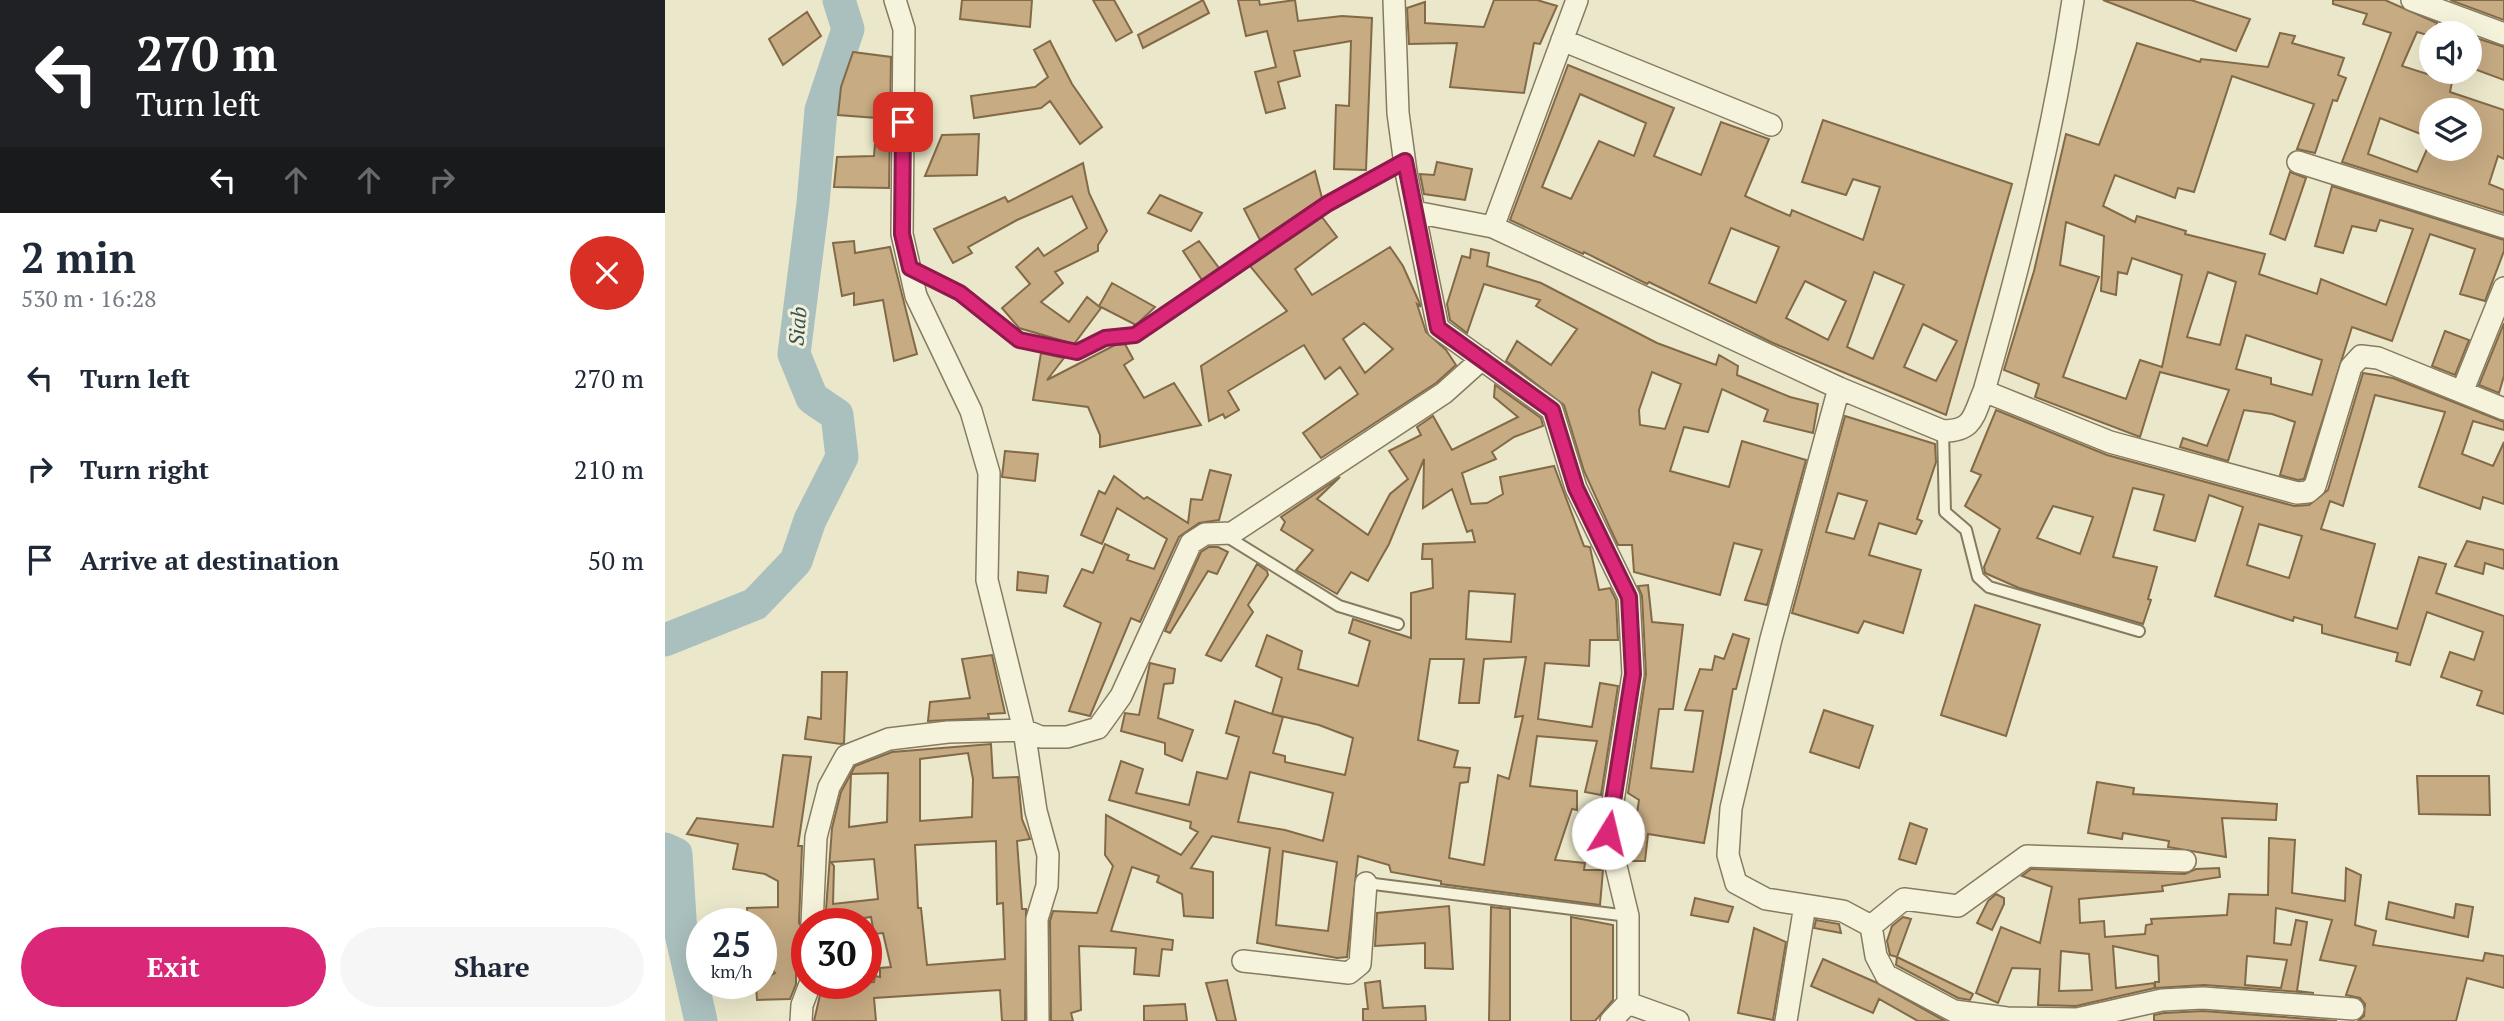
<!DOCTYPE html>
<html lang="en">
<head>
<meta charset="utf-8">
<style>
	:root { --surface:#fff; --page:#f6f6f7; --text:#1f2937; --muted:#747a83; --accent:#db2777 }
	body { margin:0; font-family:"PT Serif",serif; background:var(--page); color:var(--text); height:100vh; display:flex; flex-direction:column; font-size:26px; white-space:nowrap }
	* { box-sizing:border-box; margin:0 }
	p { font-size:23px; color:var(--muted) }
	.icon { flex:none; width:38px; height:38px; fill:none; stroke:currentColor; stroke-width:2; stroke-linecap:round; stroke-linejoin:round }
	.map { position:relative; flex:1; overflow:hidden }
	.side { display:flex; flex-direction:column; background:var(--surface); width:665px }
	.side>* { flex:none }
	.banner { background:#202124; color:#fff; overflow:hidden }
	.tools { position:absolute; left:1754px; top:21px; display:grid; gap:14px }
	.tools a { display:grid; place-items:center; width:63px; height:63px; border-radius:50%; background:var(--surface); box-shadow:0 7px 28px #0002; font-size:35px }
	.speed { position:absolute; left:21px; top:908px; display:flex; gap:14px; font-size:35px; font-weight:700; text-align:center }
	.speed>* { display:grid; place-content:center; width:91px; height:91px; border-radius:50%; background:var(--surface); box-shadow:0 7px 28px #0002; line-height:1 }
	.speed small { font-size:18px; font-weight:400 }
	.speed .limit { border:10px solid #d22; background:#fff; color:#111 }
	.pin { position:absolute; display:grid; place-items:center; width:60px; height:60px; color:#fff; margin:-30px; border-radius:14px; box-shadow:0 4px 10px #0006 }
	.me { position:absolute; width:77px; margin:-38px; rotate:9deg; stroke-linejoin:round; filter:drop-shadow(0 0 5px #0008) }
	.turn { display:flex; align-items:center; gap:24px; height:147px; padding:0 21px; font-size:32px }
	.turn .icon { width:91px; height:91px; stroke-width:2.5 }
	.turn b { display:block; font-size:49px; line-height:60px }
	.lanes { display:flex; align-items:center; height:66px; padding:0 21px; background:#0003; justify-content:center; gap:35px; direction:ltr }
	.lanes .off { opacity:.35 }
	.round { display:grid; place-items:center; flex:none; width:74px; height:74px; border-radius:37px; background:var(--page) }
	.summary { display:flex; align-items:center; justify-content:space-between; height:119px; padding:0 21px }
	h1 { font-size:42px; font-weight:800; line-height:52px }
	.cta { display:flex; gap:14px; margin-top:auto; padding:14px 21px }
	.cta a { flex:1; height:80px; border-radius:42px; background:var(--accent); color:#fff; font-size:28px; font-weight:800; line-height:80px; text-align:center }
	.cta a+a { background:var(--page); color:var(--text) }
	ul { padding:0; list-style:none }
	li { display:flex; align-items:center; gap:21px; height:91px; padding:0 21px }
	li div { flex:1 }
	li b { display:block; font-size:26px }
	li em { font-style:normal }
	main { display:flex; flex:1; min-height:0 }
	.map>svg:first-child { display:block }
	.lines { fill:none; stroke-linecap:round; stroke-linejoin:round }
	.river { stroke:#aac0be; stroke-width:33 }
	.building { fill:#c6ab83; stroke:#836a47; stroke-width:2; fill-rule:evenodd }
	.lane-casing { stroke:#867b60; stroke-width:14 }
	.street-casing { stroke:#867b60; stroke-width:24 }
	.lane { stroke:#f6f3dc; stroke-width:10 }
	.street { stroke:#f6f3dc; stroke-width:21 }
	.route-casing { stroke:#8e194d; stroke-width:18 }
	.route { stroke:#db2777; stroke-width:12 }
	.labels { text-anchor:middle; dominant-baseline:central; stroke-width:6; stroke-linejoin:round; paint-order:stroke }
	.water-label { font-size:21px; font-style:italic; fill:#325256; stroke:#f3f0d9 }
</style>
</head>
<body>
<main>
<section class="side">
<div class="banner">
<div class="turn"><svg class="icon" aria-label="left" viewBox="0 0 24 24"><path d="M17 20v-9H6M10 6l-5 5 5 5"/></svg><div><b>270 m</b>Turn left</div></div>
<div class="lanes"><svg class="icon" aria-label="left" viewBox="0 0 24 24"><path d="M17 20v-9H6M10 6l-5 5 5 5"/></svg><svg class="icon off" aria-label="ahead" viewBox="0 0 24 24"><path d="M12 20V5M6 11l6-6 6 6"/></svg><svg class="icon off" aria-label="ahead" viewBox="0 0 24 24"><path d="M12 20V5M6 11l6-6 6 6"/></svg><svg class="icon off" aria-label="right" viewBox="0 0 24 24"><path d="M7 20v-9h11M14 6l5 5-5 5"/></svg></div>
</div>
<div class="summary"><div><h1>2 min</h1><p>530 m · 16:28</p></div><a class="round" style="background:#d93025;color:#fff"><svg class="icon" aria-label="close" viewBox="0 0 24 24"><path d="M6 6l12 12M18 6L6 18"/></svg></a></div>
<ul>
<li><svg class="icon" aria-label="left" viewBox="0 0 24 24"><path d="M17 20v-9H6M10 6l-5 5 5 5"/></svg><div><b>Turn left</b></div><em>270 m</em></li>
<li><svg class="icon" aria-label="right" viewBox="0 0 24 24"><path d="M7 20v-9h11M14 6l5 5-5 5"/></svg><div><b>Turn right</b></div><em>210 m</em></li>
<li><svg class="icon" aria-label="arrive" viewBox="0 0 24 24"><path d="M6 21V4h12l-3 4 3 4H6"/></svg><div><b>Arrive at destination</b></div><em>50 m</em></li>
</ul>
<div class="cta"><a>Exit</a><a>Share</a></div>
</section>
<div class="map">
<svg width="1839" height="1021" viewBox="0 0 1839 1021">
	<rect width="100%" height="100%" fill="#ebe7ca"/>
	<g class="lines">
		<path class="river" d="M0,640L90,604L131,561L145,520L177,457L172,415L147,398L129,354L148,203L156,110L183,29L174,0
			M0,849L11,854L16,934L36,1021"/>
	</g>
	<path class="building" d="M297,0H367L365,27L295,19Z
		M428,0H449L467,32L451,41Z
		M538,0L544,13L478,48L473,35Z
		M573,0H594L595,5L630,0L633,21L677,16L707,18L701,170L669,169L671,105L684,106L686,41L629,51L635,76L613,82L620,108L601,113L590,72L611,67L602,31L581,36Z
		M829,0H872L892,6L875,44L869,43L859,93L785,87L792,43L744,44L742,8L760,2V23L819,27Z
		M1438,0H1526L1585,19L1571,51Z
		M1668,0H1720L1772,23L1766,36L1752,32L1737,66L1787,82L1785,92L1839,110V159L1833,156L1824,184L1839,190V213L1677,162L1726,33L1698,24L1702,14L1668,4ZM1766,110H1804V149H1762L1752,172L1703,154L1715,118L1766,138Z
		M1785,0H1839V20Z
		M142,12L156,36L118,65L104,39Z
		M1615,33L1630,36L1627,43L1679,58L1673,75L1681,78L1672,101L1668,100L1650,153L1632,149L1649,104L1567,76L1529,192L1513,188L1510,198L1450,175L1438,206L1470,222L1472,216L1521,231L1520,234L1600,254L1594,274L1652,294L1656,279L1721,305L1748,229L1715,220L1711,231L1687,226L1678,253L1650,246L1667,186L1839,240V251L1820,301L1795,294L1810,249L1765,234L1727,341L1687,327L1639,479L1633,480L1615,475L1630,422L1607,414L1579,410L1563,461L1515,447L1518,438L1542,446L1564,390L1495,372L1475,437L1370,397L1374,384L1339,370L1369,271L1401,134L1434,145L1472,43L1535,62L1536,59L1603,67ZM1401,222L1439,236L1436,291L1451,295L1453,272L1462,274L1467,258L1517,275L1497,367L1475,360L1461,399L1398,377L1434,277L1395,265ZM1543,272L1571,282L1555,345L1522,337ZM1581,335L1657,360L1647,395L1606,384V378L1571,369Z
		M1808,37L1839,47V80L1804,67V46Z
		M385,41L407,84L437,127L415,144L385,101L376,108L309,118L306,96L370,87L383,77L369,50Z
		M188,52L226,57L224,188L169,187L172,157L209,156L212,118L173,115L176,87Z
		M903,65L1009,108L989,156L1036,175L1056,122L1104,139L1080,196L1125,216L1127,210L1198,240L1215,187L1188,179L1181,195L1137,182L1158,120L1347,184L1281,415L1108,343L984,282L982,284L919,252L918,254L845,220ZM915,94L981,123L969,156L934,141L906,199L877,187ZM1066,228L1114,247L1091,303L1044,283ZM1209,272L1239,285L1208,359L1182,347ZM1140,281L1181,301L1163,340L1121,318ZM1258,324L1292,341L1271,381L1239,367Z
		M314,134L312,175L260,176L277,135Z
		M772,162L807,169L800,200L759,194L755,174L769,175Z
		M418,163L424,193L442,231L433,245V251L390,272L398,283L376,302L404,322L422,297L436,308L409,344L354,328L337,308L365,284L351,267L373,248L379,256L422,228L407,196L352,220L303,247L307,253L288,263L269,229L340,197L343,202Z
		M650,171L657,198L595,240L579,209Z
		M1625,172L1641,178L1620,240L1605,234Z
		M495,195L537,213L526,231L483,213Z
		M657,217L672,237L630,269L647,295L725,247L738,266L755,304V306L752,304L761,332L781,350L791,365L771,383L656,458L638,433L693,394L675,367L660,379L639,345L563,391L574,410L560,418L558,414L544,421L536,366L622,311L585,266ZM699,323L728,349L700,373L678,339Z
		M189,241L190,253L225,247L252,354L229,361L218,300L189,305V293L177,296L168,243Z
		M534,241L554,268L537,280L518,251Z
		M806,249L824,253L822,266L876,283L992,343L1051,365L1054,355L1073,366L1072,375L1125,397L1153,404L1148,433L1099,421L1103,410L1057,389L1043,432L1019,427L1005,471L1064,487L1077,441L1141,460L1102,605L1080,600L1097,550L1069,543L1055,595L969,572L967,545H953L945,528L919,471L899,405L841,361L852,341L886,365L912,329L871,306L875,300L819,284L802,333L785,320L782,304L797,256L805,258ZM987,372L1016,384L1000,429L975,425L974,410Z
		M447,283L490,307L471,325L434,306Z
		M1839,323V376L1834,393L1814,385Z
		M1780,331L1804,340L1790,375L1767,366Z
		M460,344L468,359L459,365L479,398L509,383L536,425L435,447V435L423,407L368,400L376,353L399,358L382,380L450,345Z
		M1698,373L1728,378L1839,422V430L1808,421L1797,454L1828,466L1839,442V504L1818,497L1815,509L1754,487L1780,412L1710,395L1678,506L1665,501L1656,529L1710,544L1690,617L1732,629L1754,557L1781,564L1771,593L1839,616V714L1812,705L1817,691L1776,677L1785,652L1809,660L1818,632L1762,612L1745,665L1731,661L1733,653L1657,633V625L1629,617L1628,621L1550,596L1578,507L1544,495L1530,541L1489,530L1499,495L1468,488L1448,557L1492,567L1483,599L1486,600L1478,624L1354,588L1320,573L1319,567L1335,529L1300,506L1316,475L1306,471L1331,410L1442,455L1629,506L1644,505L1663,490ZM1388,506L1428,517L1415,554L1372,538ZM1594,524L1637,536L1624,578L1582,565Z
		M830,385L876,418L878,426L849,437L827,452L831,459L797,473L806,504L822,503L838,494L835,477L889,466L919,546L925,547L934,590L945,588L951,600L953,640H925L924,666L880,663L873,719L927,727L935,683L953,686L936,795L920,792L932,741L872,736L865,786L912,791V810L907,809L890,860L920,863L919,870H938L935,905L776,884V881L726,872L724,865L693,856L682,957L672,958L592,943L605,848L547,836L526,868L548,872V918L519,916L517,894L492,882L494,876L467,867L446,931L508,940L507,950L497,949L494,976L469,974L471,948L414,946L416,1010L406,1013L408,1021H386L385,921L388,911L432,913L448,866L440,855L441,815L516,855L533,832L525,828L526,822L444,800L456,761L478,769L471,793L524,805L532,772L562,779L574,737L561,733L570,701L607,714L617,678L591,666L602,635L637,651L633,669L693,686L705,641L684,633L688,619L746,638V593L768,588L767,559H757L758,544L810,542L807,530L802,532L787,489L758,508L759,459L724,544L703,581L686,572L672,594L631,570L648,550L616,530L620,522L616,517L675,477L652,499L703,535L725,494L743,479L724,451L756,435L752,427L768,416L787,450L853,417L829,397ZM804,591L850,594L846,642L801,639ZM861,657L850,717L858,716L844,779L833,775L819,865L784,858L795,783L803,782L805,768L789,767L793,751L753,740L765,659H799L794,703H814L819,659ZM607,714L654,725L688,738L680,775L620,762V756L608,753L618,717ZM585,772L668,793L658,841L620,830L573,822ZM618,851L672,862L663,931L611,925Z
		M1180,416L1270,444L1271,462L1252,519L1257,521L1251,534L1214,523L1204,555L1256,570L1238,633L1199,621L1193,633L1127,613ZM1173,493L1202,501L1189,539L1161,532Z
		M340,451L373,454L370,481L337,477Z
		M545,470L566,475L554,520L534,523L514,537L475,622L466,618L425,716L404,711L436,623L399,606L417,569L428,573L440,544L464,555L462,560L489,569L502,539L452,508L437,544L416,535L434,491L440,494L449,476L479,499L482,497L523,523L526,499L537,500Z
		M1802,541L1839,550V569L1820,563L1818,574L1790,566Z
		M544,547H553L563,552L552,574L543,571L505,633L500,631L536,552Z
		M592,564L602,571L603,575L583,605L588,612L556,661L541,655Z
		M353,572L383,576L381,593L352,590Z
		M983,585L987,622L1018,625L1008,709H994L986,768L1028,772L1038,711L1020,710L1035,669L1047,670L1050,656L1059,659L1068,634L1084,639L1071,689H1068L1039,843L983,834L980,861H965L974,800L963,793L981,674L977,596L973,586Z
		M1310,605L1375,625L1341,736L1276,715Z
		M327,655L340,713L323,714L324,718L263,721L265,702L305,698L297,659Z
		M485,663L510,669L508,683L499,684L493,718L528,730L517,761L500,754V743L456,731L460,713L474,715Z
		M157,672H182L179,743L176,744L140,739L143,717L156,719Z
		M1159,710L1208,726L1194,768L1145,752Z
		M326,744L328,778L353,777L357,819L365,839L352,841L357,909H361L360,1021H337L335,990L209,998L211,1021H149L155,995L179,994V984L209,982L210,976L215,977V968L226,967L218,933L209,934L206,917L160,924L167,828L176,792L190,766L227,752ZM303,753L308,779L307,817L255,821V759ZM223,773L222,822L184,827L186,774ZM331,841L332,904L338,903L340,959L262,965L256,908H253L250,845ZM209,859L213,899L168,904L169,866L166,862Z
		M118,755L146,757L133,846H137L134,923L142,936V968H131V984L125,999L92,1000L91,984L110,973L97,959L96,924H83L82,908L113,907V881L100,874L68,869L73,844L22,834L32,818L108,827Z
		M1752,776H1824L1825,815L1754,814Z
		M1432,782L1469,788L1468,794L1612,804L1611,820L1557,818L1561,857L1503,847L1504,841L1458,833L1457,839L1423,833Z
		M1245,823L1262,829L1251,864L1234,859Z
		M1604,838L1630,840L1627,893L1680,901L1681,868L1696,875L1690,925L1711,931L1708,945L1818,961L1820,953L1839,956V988L1802,978L1791,1021H1693L1699,1016L1700,1004L1695,998L1681,995L1691,966L1655,960L1667,920L1611,908L1609,943L1626,945L1631,920L1642,922L1632,991L1649,993L1539,985L1490,988V982H1494L1493,956L1448,946L1451,988L1489,983L1490,988L1411,1006L1373,1005L1375,969L1347,968L1333,1003L1311,993L1336,927L1375,943L1387,887L1357,876L1366,869L1520,874L1531,869L1554,868L1555,877L1497,886L1498,891L1414,899L1415,923L1439,921L1440,937L1480,934L1481,925L1487,924L1486,919L1562,915L1564,894L1603,895ZM1396,951L1424,954L1427,990L1394,991ZM1582,956L1622,960L1616,988L1580,985Z
		M1331,894L1339,898V904L1327,930L1312,923L1323,901Z
		M1030,898L1068,907L1063,922L1026,915Z
		M1724,902L1789,918L1791,904L1808,907L1803,937L1721,919Z
		M784,906L788,969L760,968V943L710,946L712,913Z
		M826,907L845,909V1021H824Z
		M906,917L948,925V1000L930,1021H906Z
		M1238,917L1246,919L1232,957L1225,955L1222,941L1227,926Z
		M1151,920L1174,924L1176,933L1149,928Z
		M1089,928L1121,942L1108,1020L1073,1013Z
		M1232,957L1308,994L1305,1000L1293,998L1231,965Z
		M1158,959L1210,982L1280,1021H1253L1214,999L1208,1013L1146,986Z
		M562,980L571,1021H552L541,983Z
		M715,981L718,1008L760,1006L761,1021H698V1009H703L700,983Z
		M520,1004L522,1021H479V1006Z
		M1538,1011L1672,1021H1489V1015L1499,1013Z"/>
	<g class="lines">
		<defs>
			<path id="lane" d="M245,268L295,293L354,340L412,353L440,338L470,335L662,204L739,161
				M1278,431L1280,512L1301,530L1313,577L1324,587L1474,631
				M561,536L674,606L733,624
				M701,883L963,916"/>
			<path id="street" d="M230,0L239,29L237,234L251,296L306,411L324,473L322,580L359,730L371,811L383,855L382,886L372,919L373,1021
				M729,0L733,113L741,172L773,328L887,410L911,488L964,597L968,674L943,833L963,916V1003L946,1021
				M1408,0C1388,134 1356,261 1319,391L1445,442L1632,493L1643,492L1650,486L1686,367L1696,356L1713,358L1797,392
				M1747,0L1839,34
				M897,40L1106,125
				M1633,162L1839,227
				M750,212L828,227L1174,388L1278,431C1309,431 1308,416 1319,391
				M828,227L912,0
				M1839,288L1797,392L1839,409
				M1174,388L1106,639L1066,808L1063,855L1071,883L1101,899L1178,911L1206,926L1211,956L1221,975L1289,1011L1342,1018L1412,1019L1497,1000L1538,998L1688,1009
				M147,924L151,837L164,787L181,756L224,739L283,732L359,730L376,737H402L433,728L456,696L526,543L540,534L567,533L779,393L817,359
				M1206,926L1239,899L1293,906L1362,856L1520,861
				M578,961L684,973L695,964L701,883
				M963,1003L1013,1021
				M136,1021L137,1005L145,984
				M1121,1021L1140,905"/>
		</defs>
		<use href="#lane" class="lane-casing"/>
		<use href="#street" class="street-casing"/>
		<use href="#lane" class="lane"/>
		<use href="#street" class="street"/>
	</g>
	<g class="lines">
		<defs>
			<path id="route" d="M238,122L237,234L245,268L295,293L354,340L412,352L440,338L470,335L662,204L740,161L773,328L887,410L911,488L964,597L968,674L943,833"/>
		</defs>
		<use href="#route" class="route-casing"/>
		<use href="#route" class="route"/>
	</g>
	<g class="labels">
		<g class="water-label">
			<text transform="translate(132 326) rotate(-85)">Siab</text>
		</g>
	</g>
</svg>
<div class="tools">
<a><svg class="icon" aria-label="sound" viewBox="0 0 24 24"><path d="M4 9h4l5-4v14l-5-4H4zM17 9q2 3 0 6"/></svg></a>
<a><svg class="icon" aria-label="layers" viewBox="0 0 24 24"><path d="M12 4l9 5-9 5-9-5zM3 14l9 5 9-5"/></svg></a>
</div>
<div class="speed"><div>25<small>km/h</small></div><div class="limit">30</div></div>
<div class="pin" style="left:238px;top:122px;background:#d93025"><svg class="icon" aria-label="arrive" viewBox="0 0 24 24"><path d="M6 21V4h12l-3 4 3 4H6"/></svg></div>
<svg class="me" style="left:943px;top:833px" viewBox="-20 -20 40 40"><circle r="19" fill="#fff"/><path d="M0-13L10 11 0 6-10 11z" fill="#db2777"/></svg>
</div>
</main>
</body>
</html>
